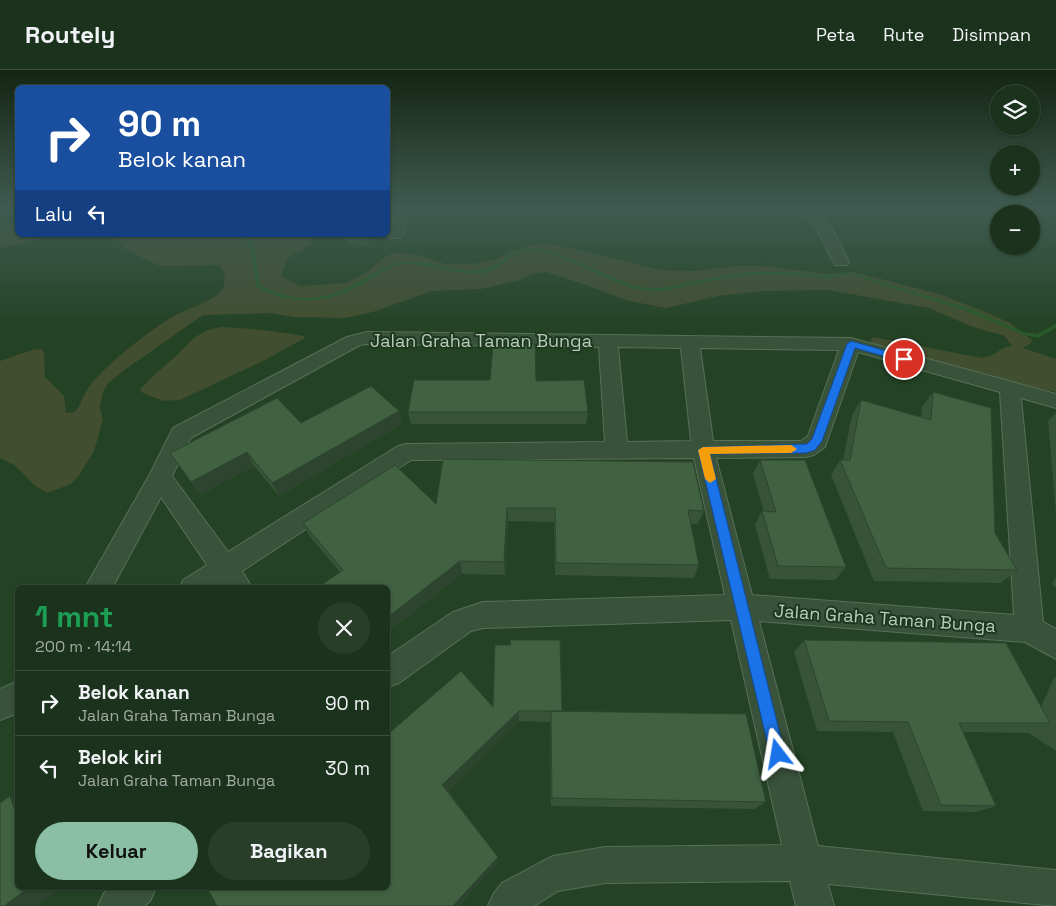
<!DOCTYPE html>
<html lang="id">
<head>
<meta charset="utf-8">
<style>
	:root { --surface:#1b321c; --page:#283e29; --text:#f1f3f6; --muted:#a0aaa3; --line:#394d3b; --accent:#8abfa5 }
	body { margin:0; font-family:"Space Grotesk",sans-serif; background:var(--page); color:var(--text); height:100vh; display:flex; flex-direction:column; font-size:19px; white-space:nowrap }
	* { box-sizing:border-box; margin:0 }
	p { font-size:16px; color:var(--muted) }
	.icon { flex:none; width:28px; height:28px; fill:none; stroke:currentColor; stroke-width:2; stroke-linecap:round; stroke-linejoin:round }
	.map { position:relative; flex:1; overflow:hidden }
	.drawer { position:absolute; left:15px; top:515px; width:375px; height:305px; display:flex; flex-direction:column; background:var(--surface); border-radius:8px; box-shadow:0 1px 4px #0004,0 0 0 1px var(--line) }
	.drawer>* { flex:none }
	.top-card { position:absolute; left:15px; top:15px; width:375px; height:152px; border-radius:8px; box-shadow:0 1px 4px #0004,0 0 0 1px var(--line); background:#1a4fa0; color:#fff; overflow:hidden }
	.controls { position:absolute; left:990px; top:15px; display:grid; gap:10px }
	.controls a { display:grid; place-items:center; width:50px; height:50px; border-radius:50%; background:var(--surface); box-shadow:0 1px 4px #0004,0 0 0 1px var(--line); font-size:25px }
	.pin { position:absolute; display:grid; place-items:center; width:42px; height:42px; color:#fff; margin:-21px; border:2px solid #fff; border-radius:50%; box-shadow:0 1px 5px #0007 }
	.me { position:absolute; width:55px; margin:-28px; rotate:346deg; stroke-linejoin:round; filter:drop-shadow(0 0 4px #0008) }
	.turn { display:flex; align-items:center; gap:18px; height:105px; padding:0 20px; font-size:22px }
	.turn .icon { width:65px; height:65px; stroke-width:2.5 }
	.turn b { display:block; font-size:35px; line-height:42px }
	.then { display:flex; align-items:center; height:48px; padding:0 20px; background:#0003; gap:10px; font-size:19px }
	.round { display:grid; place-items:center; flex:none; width:52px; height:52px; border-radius:26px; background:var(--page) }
	.head { display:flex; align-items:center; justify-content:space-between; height:85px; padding:0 20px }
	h1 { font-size:30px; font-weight:800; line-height:38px; color:#1e9e55 }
	.primary-button { display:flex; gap:10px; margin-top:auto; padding:10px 20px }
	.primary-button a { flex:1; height:58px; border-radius:30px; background:var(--accent); color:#111; font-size:20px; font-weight:800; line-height:58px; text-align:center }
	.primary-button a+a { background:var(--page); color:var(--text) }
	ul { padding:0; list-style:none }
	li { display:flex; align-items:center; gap:15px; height:65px; padding:0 20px; border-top:1px solid var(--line) }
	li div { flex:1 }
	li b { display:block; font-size:19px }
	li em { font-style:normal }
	header { display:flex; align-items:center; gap:30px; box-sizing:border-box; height:70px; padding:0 25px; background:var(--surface); border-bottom:1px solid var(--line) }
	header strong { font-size:24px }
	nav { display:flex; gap:28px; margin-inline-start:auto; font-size:18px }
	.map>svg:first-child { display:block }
	.green { fill:#424e30 }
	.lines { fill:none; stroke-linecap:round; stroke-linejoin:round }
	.stream { fill:#295a2b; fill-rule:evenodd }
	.street-casing { stroke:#577058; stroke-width:2 }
	.street { fill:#39523a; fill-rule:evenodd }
	.wall { fill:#375438 }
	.shaded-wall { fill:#2d452e }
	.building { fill:#406241; stroke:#2d452e }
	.route { fill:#1a73e8; stroke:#114b97 }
	.slow { fill:#f59e0b }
	.labels { text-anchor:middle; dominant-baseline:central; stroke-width:4; stroke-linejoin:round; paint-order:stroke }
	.street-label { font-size:18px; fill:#b6ccb7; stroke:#1d381f }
</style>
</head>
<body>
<header>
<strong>Routely</strong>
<nav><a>Peta</a><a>Rute</a><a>Disimpan</a></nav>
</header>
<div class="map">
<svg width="1056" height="836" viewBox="0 0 1056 836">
	<rect width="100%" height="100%" fill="#244325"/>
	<path class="green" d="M0,152L17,153L18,165H44L28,172L0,178Z
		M113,165H312C313,181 295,179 287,190C285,194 283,201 282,206L300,216L345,213L363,205L386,186L395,183L415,184L445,194H472L495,190L512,181L540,173L570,178L660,200L694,201L737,196H763L828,204L852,202L866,205L942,225L995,246L1010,253L1032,270L1031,273L1023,278L1056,289V322L979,306L886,279L870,271L873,267L982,288C994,287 1000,277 1012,276L1005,266L973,257L929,238L828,220L762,221L718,226L666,238L629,231L586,215L546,202L531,204L520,210L481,219L432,221L373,242L345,248L294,247L271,243L203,245L123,301L108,313L102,325L100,338L103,350L94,381L79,405L71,414L47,423C42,419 34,416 30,411C20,400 14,393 0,388V291L32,280L41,279L44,283L45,307L64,326L66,343L75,342C81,334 83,326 88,318C105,295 144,265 169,249C182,240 211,232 220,222C227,215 226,202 219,195L160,196L128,181Z
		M221,257C249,258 276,261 304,266L305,268L265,290L180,330L163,331L141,322V318L144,315C151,308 159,301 167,294C186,278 194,261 221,257Z"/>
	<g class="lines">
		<path class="stream" d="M0,160H18V162H0Z
			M242,165H246L254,177L260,215C301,236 329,230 367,207C378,201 389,193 402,192C430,189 456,205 484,199C490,198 496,194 501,191C515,179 524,176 543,180C564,185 583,194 603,203C617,209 633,217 649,218C664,219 679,214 694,211C710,208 726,205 743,203C763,201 783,202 803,203C813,204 824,206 834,205C837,205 838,204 841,203C844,202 848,203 852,203L971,239L1024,262L1037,264L1056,254V258L1038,268L1021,264L967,241L852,205C849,205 847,205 844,205C840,206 837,208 833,208C823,209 813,207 803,206C783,205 763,204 743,206C727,208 711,211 695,214C680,217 665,222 650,221C640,221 630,217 621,214C594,204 569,188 540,182C510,176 508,199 482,203C456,206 431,193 404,194C391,195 381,204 370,210C330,233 299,239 256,217L250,177Z"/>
		<defs>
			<path id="street" d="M398,139H412L403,165L400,168H390L387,165Z
				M800,139H815L831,156L849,192L847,195H835L816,158Z
				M367,262L851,268L1056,324V338L1021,328L1043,552L1056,559V589L1025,572L759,551L818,776L1056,800V836L828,814L834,836H796L790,811L605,813L558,821L534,836H488L494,823L502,813L553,786L605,777L782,775L731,550L483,558L471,561L399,613L388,617V586L453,542L483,532L725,525L694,388L411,390L242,501L252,518H223L221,514L216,518H180L183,510L207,495L161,427L112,518H85L150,404L173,358L347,267ZM367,274L599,277L605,372L406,374L398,376L228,482L172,406L190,369L194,366L360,275ZM618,277L681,278L691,371L627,372ZM700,278L839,280L808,366L801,371H713ZM858,282L1000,322L1014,545L752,525L716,388L806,387L814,385L825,377Z
				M18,611V643L0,650V619Z
				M110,818H156L150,831L145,836H98L104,823Z"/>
		</defs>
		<use href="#street" class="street-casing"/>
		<use href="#street" class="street"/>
	</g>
	<path class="wall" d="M346,165H377L368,178L367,175L348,173Z
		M536,311L588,342L586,354H411L408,342Z
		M933,322L995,463L1017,500L1001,513L874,511L831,405L840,390H843L852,345L861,330L921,347L922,337Z
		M1056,343V443L1048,351Z
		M301,353L402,354L279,426L254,396L200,425L170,383Z
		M760,390L846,497L835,510L770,509L755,455L762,441L764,442L753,404Z
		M436,434L704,441L698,454H691L699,495L694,508L555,505L554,452L508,451L505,505L462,504L388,562V518L340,502L310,467L303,453Z
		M1056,507V517L1052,514Z
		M804,570L1041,637L1054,608L1056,607V681L1029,663L963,662L996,736L976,742L923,741L893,662L817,661L794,582Z
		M493,637L562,641L766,732L754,739L551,736L550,652L519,651L448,721L498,787L499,792L217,836Z"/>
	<path class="shaded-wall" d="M388,139H396L388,151Z
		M368,165H377L368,178L366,169Z
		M399,341L402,354L279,426L272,413Z
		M247,382L254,396L200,425L191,412Z
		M507,438L508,451L505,505L504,492Z
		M460,491L462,504L388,562V547Z
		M519,641V651L446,723L442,715Z
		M10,726L18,729V748Z
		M498,787L499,792L459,836H453Z
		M28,818H61L37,836H4Z"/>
	<path class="building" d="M493,274H535L536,311L584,310L588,342H408L414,310H490Z
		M371,316L399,341L272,413L247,382L191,412L170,383L277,328L301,353Z
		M933,322L991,338L995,463L1017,500L886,498L840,390H850L861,330L931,350Z
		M443,389L693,392L704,441L688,440L699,495L556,493L555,438H507L504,492L460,491L388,547V518H317L343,500L303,453L395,395L436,434Z
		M760,390H805L846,497L778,496L762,441L776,442Z
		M510,570H560L562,641H519L442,715L498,787L453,836H217L208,819L210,818H388V664L461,601L493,637L495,575H511Z
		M804,570L1006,573L1050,653H959L996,736L941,735L908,652L829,651Z
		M551,641L746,644L766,732L552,728Z
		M10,726L18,748V818H28L4,836H0V733Z"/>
	<linearGradient id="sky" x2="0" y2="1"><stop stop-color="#142514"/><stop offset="0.54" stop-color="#3f5b51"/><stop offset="1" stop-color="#3f5b51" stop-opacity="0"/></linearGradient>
	<rect width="1056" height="256" fill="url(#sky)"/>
	<path class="route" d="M851,271L908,287L909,289L904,292L855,278L822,371L815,380L806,383L710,384L785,684L783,689L778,692L772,689L770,684L698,380L703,377L807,374L812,369L847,274Z"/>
	<path class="slow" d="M791,375L797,379L791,383L710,384L716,409L710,413L705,409L698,380L703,377Z"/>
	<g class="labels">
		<g class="street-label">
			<text x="481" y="270">Jalan Graha Taman Bunga</text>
			<text transform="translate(885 548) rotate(4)">Jalan Graha Taman Bunga</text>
		</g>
	</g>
</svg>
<div class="controls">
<a><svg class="icon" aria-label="layers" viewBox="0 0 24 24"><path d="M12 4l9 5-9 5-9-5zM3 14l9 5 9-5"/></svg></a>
<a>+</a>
<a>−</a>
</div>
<div class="pin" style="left:904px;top:289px;background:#d93025"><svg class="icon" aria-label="arrive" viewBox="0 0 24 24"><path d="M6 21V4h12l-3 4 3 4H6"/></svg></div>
<svg class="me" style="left:778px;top:684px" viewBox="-20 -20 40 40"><path d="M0-17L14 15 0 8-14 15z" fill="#1a73e8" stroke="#fff" stroke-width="4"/></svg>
<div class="top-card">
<div class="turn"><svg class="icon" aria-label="right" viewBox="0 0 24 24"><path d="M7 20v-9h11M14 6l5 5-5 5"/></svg><div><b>90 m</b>Belok kanan</div></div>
<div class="then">Lalu<svg class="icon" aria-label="left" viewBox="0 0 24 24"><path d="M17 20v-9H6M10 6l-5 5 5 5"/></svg></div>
</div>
<section class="drawer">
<div class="head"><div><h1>1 mnt</h1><p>200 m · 14:14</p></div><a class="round"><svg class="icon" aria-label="close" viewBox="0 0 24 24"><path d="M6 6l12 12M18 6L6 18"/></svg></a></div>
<ul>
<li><svg class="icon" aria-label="right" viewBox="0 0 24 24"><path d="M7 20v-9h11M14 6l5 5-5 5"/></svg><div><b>Belok kanan</b><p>Jalan Graha Taman Bunga</p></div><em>90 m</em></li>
<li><svg class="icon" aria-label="left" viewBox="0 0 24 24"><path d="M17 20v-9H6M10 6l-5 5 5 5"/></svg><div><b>Belok kiri</b><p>Jalan Graha Taman Bunga</p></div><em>30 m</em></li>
</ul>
<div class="primary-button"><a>Keluar</a><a>Bagikan</a></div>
</section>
</div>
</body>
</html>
